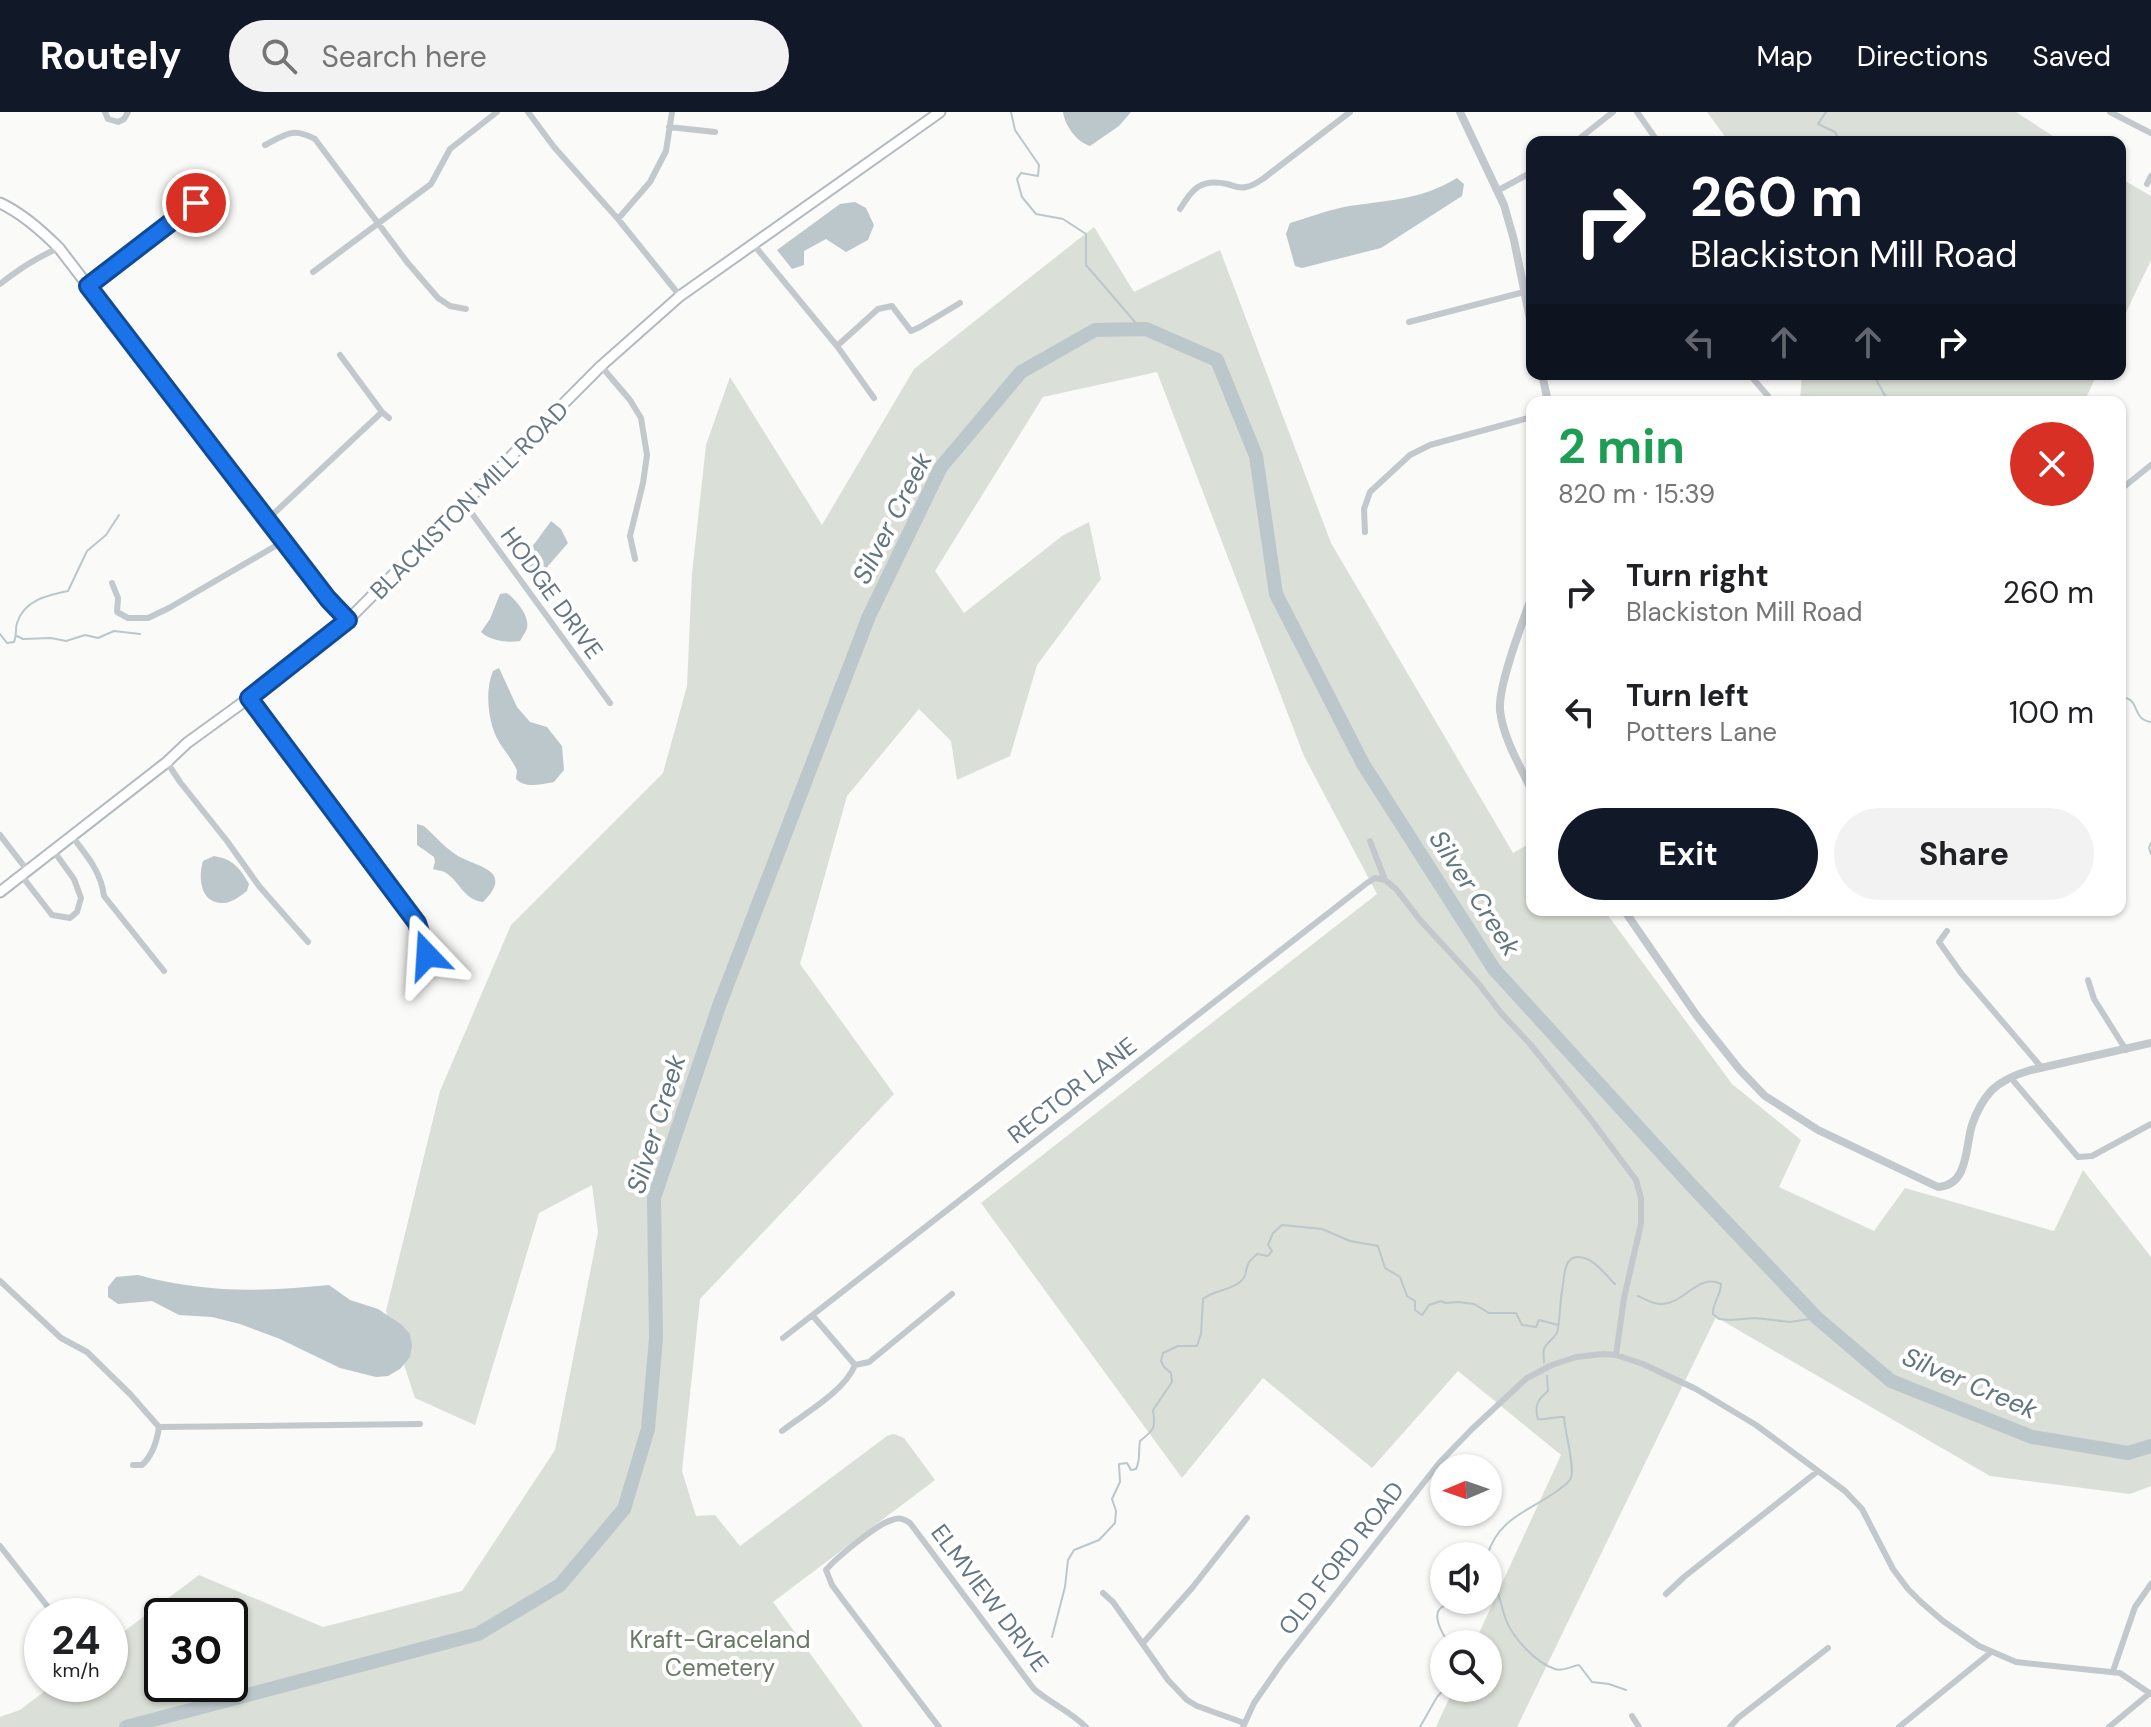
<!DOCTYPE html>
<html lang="en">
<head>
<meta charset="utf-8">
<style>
	:root { --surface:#fff; --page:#f2f2f2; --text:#202124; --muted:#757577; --accent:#111827 }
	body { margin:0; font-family:"DM Sans",sans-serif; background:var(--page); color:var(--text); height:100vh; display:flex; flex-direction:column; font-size:30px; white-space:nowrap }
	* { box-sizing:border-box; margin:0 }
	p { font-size:26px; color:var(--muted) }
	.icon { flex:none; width:44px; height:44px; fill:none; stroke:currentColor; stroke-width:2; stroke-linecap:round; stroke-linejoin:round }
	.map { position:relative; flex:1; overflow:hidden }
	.sheet { position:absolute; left:1526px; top:284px; width:600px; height:520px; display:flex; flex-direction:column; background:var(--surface); border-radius:16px; box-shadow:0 2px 6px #0004 }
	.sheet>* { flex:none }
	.top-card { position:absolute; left:1526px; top:24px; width:600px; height:244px; border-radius:16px; box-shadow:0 2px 6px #0004; background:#111827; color:#fff; overflow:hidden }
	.needle { width:52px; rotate:268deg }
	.buttons { position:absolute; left:1430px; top:1342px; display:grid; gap:16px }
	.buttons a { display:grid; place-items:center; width:72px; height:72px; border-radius:50%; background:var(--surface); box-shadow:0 2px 6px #0004; font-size:40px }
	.speed { position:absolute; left:24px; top:1486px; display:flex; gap:16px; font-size:40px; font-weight:700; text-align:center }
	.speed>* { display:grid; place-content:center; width:104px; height:104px; border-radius:50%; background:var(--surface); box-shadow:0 2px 6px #0004; line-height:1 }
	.speed small { font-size:20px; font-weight:400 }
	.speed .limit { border:4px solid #111; border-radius:12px; background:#fff; color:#111 }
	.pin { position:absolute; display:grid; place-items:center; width:68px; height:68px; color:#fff; margin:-34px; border:4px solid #fff; border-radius:50%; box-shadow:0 2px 8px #0007 }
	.me { position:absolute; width:88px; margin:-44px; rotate:340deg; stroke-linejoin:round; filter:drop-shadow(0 0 6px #0008) }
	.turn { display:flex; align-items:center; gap:28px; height:168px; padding:0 32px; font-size:36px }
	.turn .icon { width:104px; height:104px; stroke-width:2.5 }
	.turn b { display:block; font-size:56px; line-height:68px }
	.lanes { display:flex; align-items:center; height:76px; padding:0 32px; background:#0003; justify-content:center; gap:40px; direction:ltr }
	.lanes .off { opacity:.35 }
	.round { display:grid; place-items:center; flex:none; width:84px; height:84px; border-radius:42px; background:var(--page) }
	.head { display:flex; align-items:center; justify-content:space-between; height:136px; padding:0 32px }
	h1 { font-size:48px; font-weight:700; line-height:60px; color:#1e9e55 }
	.action { display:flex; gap:16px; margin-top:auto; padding:16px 32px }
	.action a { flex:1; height:92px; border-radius:48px; background:var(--accent); color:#fff; font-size:32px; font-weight:700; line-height:92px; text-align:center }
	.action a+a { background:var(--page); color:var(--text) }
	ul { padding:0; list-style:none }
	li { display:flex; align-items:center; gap:24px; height:120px; padding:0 32px }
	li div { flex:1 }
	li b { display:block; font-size:30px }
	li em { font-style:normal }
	header { display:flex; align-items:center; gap:48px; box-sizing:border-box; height:112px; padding:0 40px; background:var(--accent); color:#fff }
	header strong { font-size:38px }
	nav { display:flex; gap:44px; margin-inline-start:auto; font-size:28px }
	.search { width:560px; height:72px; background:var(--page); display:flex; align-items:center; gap:20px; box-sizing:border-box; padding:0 28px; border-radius:44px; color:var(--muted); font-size:30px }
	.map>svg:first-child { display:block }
	.green { fill:#dadfd7; fill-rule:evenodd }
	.water { fill:#bbc7cb }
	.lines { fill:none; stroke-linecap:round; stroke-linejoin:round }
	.stream { stroke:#bbc7cb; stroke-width:2 }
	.river { stroke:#bbc7cb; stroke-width:14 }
	.secondary-casing { stroke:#b3babf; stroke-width:13 }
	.minor { stroke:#c3c8cc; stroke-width:6 }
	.tertiary { stroke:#c3c8cc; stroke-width:8 }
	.secondary { stroke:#fff; stroke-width:9 }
	.route-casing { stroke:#114b97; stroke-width:20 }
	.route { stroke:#1a73e8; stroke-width:14 }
	.labels { text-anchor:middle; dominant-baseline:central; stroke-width:8; stroke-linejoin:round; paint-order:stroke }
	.street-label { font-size:24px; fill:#657683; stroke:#fff }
	.park-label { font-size:24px; fill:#687a64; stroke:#fff }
	.water-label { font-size:26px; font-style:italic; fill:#60757c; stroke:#fff }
</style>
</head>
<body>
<header>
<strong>Routely</strong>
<div class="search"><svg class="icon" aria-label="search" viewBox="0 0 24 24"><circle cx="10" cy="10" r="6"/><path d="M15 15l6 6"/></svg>Search here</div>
<nav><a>Map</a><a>Directions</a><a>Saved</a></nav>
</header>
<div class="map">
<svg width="2151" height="1615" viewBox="0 0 2151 1615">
	<rect width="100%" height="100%" fill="#fafaf8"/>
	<path class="green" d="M1707,0H2016L2062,30H1729Z
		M2120,66L2151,84V148L2120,213Z
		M1094,115L1134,180L1220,138L1331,431L1513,741L1532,730V798H1604L1732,972L1801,1028L1779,1075L1874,1119L1905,1076L2054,1119L2083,1058L2151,1145V1374L2130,1382L1990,1364L1716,1205L1517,1615H1436L1454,1576H1488V1532H1474L1561,1343L1458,1259L1372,1356L1263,1266L1182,1366L981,1091L1377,782L1304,644L1157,260L1043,285L935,459L964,501L1062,424L1089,410L1101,467L1037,553L1010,644L957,668L951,629L919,597L847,684L800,852L894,982L700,1187L682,1359L696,1404L715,1403L740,1434L887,1324L894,1322L904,1326L935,1368L773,1490L863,1615H0V1605L20,1598L54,1572H110V1530L199,1463L323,1515L462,1479L555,1338L598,1120L592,1073L539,1101L475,1313L415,1286L386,1199L440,979L511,813L663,661L687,574L692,462L706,333L730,265L822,413L914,257ZM162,1504H230V1572H162Z
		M1802,262H2097L2084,290H1800Z"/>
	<path class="water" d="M1063,0H1131L1119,14L1090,34C1077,30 1065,14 1063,0Z
		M1457,66L1464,72L1462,84L1381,136L1302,156L1295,154L1286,122L1290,111C1307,106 1325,99 1344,95C1385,88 1420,89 1457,66Z
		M855,90L866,96L874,113L868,128L846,140L826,127L804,139V153L792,157L777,138L840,92Z
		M551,409L561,417L568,431L548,454L541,468L536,470C527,466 522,454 522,444L535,431Z
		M507,481C516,488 530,504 527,516C527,518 521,527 520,529C508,531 490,529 481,520L490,507L500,482Z
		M499,556L517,595L530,610L547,615L562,634L564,658L554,670C541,672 526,677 516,667L517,658C513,650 508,643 503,636C488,617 484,580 493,559Z
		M417,712L424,714C435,724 445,736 458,744C477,755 515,758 483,790C464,788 460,770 446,761C444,759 436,758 433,757L435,750L434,745L417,733Z
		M214,744C233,747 240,756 249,772L247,779C240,784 232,791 223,791C200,792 198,765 203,749Z
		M138,1163C203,1181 262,1180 329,1173L350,1188L378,1197L402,1213L410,1222L412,1234L410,1245L400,1257L388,1264L376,1265L340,1256L280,1227L240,1212L212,1205L179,1203L152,1189L118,1192L108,1185V1175L116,1165Z"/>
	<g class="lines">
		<path class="stream" d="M1011,0L1015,18L1039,53L1038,64L1021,61L1017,67L1022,85L1036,102L1063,107L1086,122V153L1141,217
			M1826,0L1818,12L1835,20L1838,26L1836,30
			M1873,262L1884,282L1891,290
			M0,522L7,531L14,530C17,523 15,518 17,511C24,488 48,483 68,479L87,439L106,423L119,403
			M17,524L23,527L51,526L66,529L85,523L98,526L114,519L140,522
			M2120,585C2142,586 2130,607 2151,610
			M2151,731L2149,736L2151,742
			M1638,1184C1645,1187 1655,1193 1662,1192C1685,1191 1698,1161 1721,1172C1721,1184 1712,1191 1713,1202L1719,1207L1730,1208L1755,1206L1790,1210L1817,1206
			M1544,1250C1544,1246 1543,1241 1544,1237C1547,1229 1557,1226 1558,1217C1560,1204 1560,1192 1562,1179C1565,1165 1562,1137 1587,1147C1598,1151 1607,1165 1615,1172
			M1487,1444C1499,1405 1528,1400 1557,1379C1562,1375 1568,1372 1571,1366C1575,1356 1565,1320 1564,1305C1555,1304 1548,1308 1538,1307C1534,1294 1538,1287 1548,1279L1547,1264
			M1488,1461C1499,1475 1500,1492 1506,1508C1513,1526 1536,1551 1555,1557C1563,1560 1571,1554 1579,1553L1592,1570L1609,1572L1626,1578
			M1052,1525L1065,1475L1068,1448L1074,1438L1099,1428L1115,1411L1116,1399L1112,1387L1120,1370L1119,1352L1127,1351L1131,1358L1136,1357C1141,1347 1138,1339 1140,1329C1154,1318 1156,1316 1153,1298L1172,1270L1171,1261L1164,1255L1161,1249L1163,1241L1178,1234H1197L1201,1222L1203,1187C1214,1178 1229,1179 1240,1170C1247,1164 1245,1160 1248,1152C1249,1149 1255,1144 1257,1142L1268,1144L1272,1139L1268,1133L1273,1121L1282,1113L1322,1117L1350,1129L1378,1134L1385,1156L1400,1165L1407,1184L1415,1189V1198L1422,1203L1429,1193L1441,1189L1446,1191L1458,1190L1474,1192L1489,1201H1516L1522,1213L1536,1215L1539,1208L1558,1213
			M1449,1532C1444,1524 1430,1503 1442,1495C1447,1492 1455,1491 1461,1488
			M1420,1615L1437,1585L1445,1576"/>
		<path class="river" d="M126,1615L478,1522L560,1473L624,1397L648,1317L656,1226L654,1086L719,894L869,504L941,355L1021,260L1095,218L1146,217L1217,248L1256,344L1276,482L1363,652L1494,857L1692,1074L1817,1206L1891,1269L2032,1325L2128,1341L2151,1334"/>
		<defs>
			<path id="secondary" d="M0,91C22,101 42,119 59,136L328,487L348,508
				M0,780L167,650L187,631L249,586L348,508L601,254L680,184L940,0"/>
		</defs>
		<use href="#secondary" class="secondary-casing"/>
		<path class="minor" d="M105,0L108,7L118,10L124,7L128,0
			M528,0L554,35L618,107L680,184
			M1637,0L1658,30
			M2110,0L2151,21
			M669,15L715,20
			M1575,30L1613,0
			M265,33C286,22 293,15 315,27L407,150L438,186L450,194L466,197
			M2147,72L2151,64
			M1497,79L1532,60
			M1180,97C1192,77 1201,66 1227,72C1234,74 1239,77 1246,75C1253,74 1258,70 1264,66L1350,0
			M618,107L650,70L666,39L672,0
			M754,133L837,234L874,286
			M313,160L431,72L450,37L497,0
			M0,172C19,157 37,145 59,136
			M88,174L196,91
			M1409,210L1524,180
			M837,234L878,197L892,194L911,219L920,215L960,191
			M340,243L382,300L389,306
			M601,254L630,288L641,306L647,343L643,371L630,424L635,447
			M1749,262L1768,284
			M1610,290H1617
			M2120,378L2151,353
			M465,392L610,591
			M268,407L382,300
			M1365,420L1364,397L1370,380L1410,343L1430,333L1532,305
			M112,471L118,486L117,500L128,506H148L169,496L284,429
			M249,586L417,811L427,843
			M167,650L180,670L227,729L259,774L308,830
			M0,723L27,758
			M71,723C86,743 101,759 104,784L164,859
			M1370,729L1385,768L1396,777L1420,808L1478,871L1501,901L1530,932L1589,1005L1636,1068L1641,1086V1112L1624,1186L1616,1243
			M21,763L52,803L70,806L77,800L81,786L74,767L53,738
			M1947,819L1939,830L1961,861L2042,956
			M2088,868L2094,887L2126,938
			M2011,966L2078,1045L2092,1044L2151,1012
			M0,1169L61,1226L87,1240L130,1282L159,1315C157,1329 153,1343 142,1353H133
			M783,1226L1367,771L1375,766L1385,768
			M855,1253L869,1250L952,1182
			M159,1315L420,1312
			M782,1319C804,1302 845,1279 855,1253L813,1204
			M0,1434L55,1504
			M1103,1481L1113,1490L1168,1568L1187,1588L1197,1594L1244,1611
			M1666,1482L1684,1465L1818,1359
			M1143,1531L1192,1476L1247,1406
			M2113,1559L2135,1495L2151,1472
			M1632,1604L1639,1615
			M939,1615L843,1488L832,1473L826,1458C836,1446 877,1412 892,1408C899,1405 904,1407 910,1411L1034,1577C1050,1591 1070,1599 1086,1615
			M1243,1615L1254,1591L1281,1552L1440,1350L1472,1317L1527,1266L1552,1253L1576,1245L1603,1242L1616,1243L1643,1252L1696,1277L1756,1313L1845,1379L1862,1397L1893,1457L1908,1477L1921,1490L1943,1509L1979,1534L2016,1550L2120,1561L2151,1582
			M1730,1615L1738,1606L1828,1536
			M1899,1615L1990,1541
			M2109,1615L2150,1581"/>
		<path class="tertiary" d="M1460,0L1504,93L1514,128L1532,217
			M1542,262L1548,290
			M1532,484C1523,509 1498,573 1500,598C1503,626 1520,654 1532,679
			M1624,798L1697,904L1740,958L1765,984L1818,1018L1938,1075C1969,1073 1965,1035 1972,1013C1976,1001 1983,988 1991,979C2001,969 2017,962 2031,958L2151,931"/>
		<use href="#secondary" class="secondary"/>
	</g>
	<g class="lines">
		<defs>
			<path id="route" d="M196,91L88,174L328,487L348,508L249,586L417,811L427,843"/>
		</defs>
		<use href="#route" class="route-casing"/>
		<use href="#route" class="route"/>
	</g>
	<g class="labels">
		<g class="street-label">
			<text transform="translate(469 388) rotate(-45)">BLACKISTON MILL ROAD</text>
			<text transform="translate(552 481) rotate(54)">HODGE DRIVE</text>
			<text transform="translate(1072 978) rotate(-38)">RECTOR LANE</text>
			<text transform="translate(1341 1446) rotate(-52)">OLD FORD ROAD</text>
			<text transform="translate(990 1486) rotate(53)">ELMVIEW DRIVE</text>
		</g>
		<g class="park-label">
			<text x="720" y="1527">Kraft-Graceland<tspan x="720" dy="28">Cemetery</tspan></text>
		</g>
		<g class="water-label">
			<text transform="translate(892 406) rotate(-63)">Silver Creek</text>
			<text transform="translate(1475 781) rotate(57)">Silver Creek</text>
			<text transform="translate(656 1012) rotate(-73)">Silver Creek</text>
			<text transform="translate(1970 1271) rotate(23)">Silver Creek</text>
		</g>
	</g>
</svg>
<div class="buttons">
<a><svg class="needle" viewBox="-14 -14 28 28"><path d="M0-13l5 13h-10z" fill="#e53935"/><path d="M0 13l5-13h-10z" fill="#757577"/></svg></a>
<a><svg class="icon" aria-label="sound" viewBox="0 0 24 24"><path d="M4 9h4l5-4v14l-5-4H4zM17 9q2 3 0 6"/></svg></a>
<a><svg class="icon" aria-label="search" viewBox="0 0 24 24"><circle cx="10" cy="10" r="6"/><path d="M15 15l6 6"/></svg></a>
</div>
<div class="speed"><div>24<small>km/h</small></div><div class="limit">30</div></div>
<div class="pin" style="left:196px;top:91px;background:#d93025"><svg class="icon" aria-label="arrive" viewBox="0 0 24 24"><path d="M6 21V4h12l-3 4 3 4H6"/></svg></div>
<svg class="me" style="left:427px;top:843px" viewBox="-20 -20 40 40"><path d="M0-17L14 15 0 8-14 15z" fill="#1a73e8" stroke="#fff" stroke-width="4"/></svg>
<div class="top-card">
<div class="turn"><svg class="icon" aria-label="right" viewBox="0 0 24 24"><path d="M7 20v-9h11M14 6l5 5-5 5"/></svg><div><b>260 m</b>Blackiston Mill Road</div></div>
<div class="lanes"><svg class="icon off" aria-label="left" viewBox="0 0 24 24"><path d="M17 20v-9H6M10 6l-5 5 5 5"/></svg><svg class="icon off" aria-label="ahead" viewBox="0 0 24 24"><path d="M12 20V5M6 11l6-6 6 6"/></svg><svg class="icon off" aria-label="ahead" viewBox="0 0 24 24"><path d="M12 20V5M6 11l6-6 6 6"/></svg><svg class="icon" aria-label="right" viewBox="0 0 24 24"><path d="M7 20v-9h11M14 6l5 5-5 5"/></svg></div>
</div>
<section class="sheet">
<div class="head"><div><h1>2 min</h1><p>820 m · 15:39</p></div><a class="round" style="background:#d93025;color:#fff"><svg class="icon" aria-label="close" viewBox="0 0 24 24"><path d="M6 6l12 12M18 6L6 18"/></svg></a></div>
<ul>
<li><svg class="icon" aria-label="right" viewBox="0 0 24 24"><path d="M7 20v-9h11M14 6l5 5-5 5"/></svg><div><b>Turn right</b><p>Blackiston Mill Road</p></div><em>260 m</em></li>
<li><svg class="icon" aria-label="left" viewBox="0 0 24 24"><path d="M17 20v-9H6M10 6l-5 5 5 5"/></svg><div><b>Turn left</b><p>Potters Lane</p></div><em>100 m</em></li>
</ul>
<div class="action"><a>Exit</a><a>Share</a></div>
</section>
</div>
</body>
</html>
